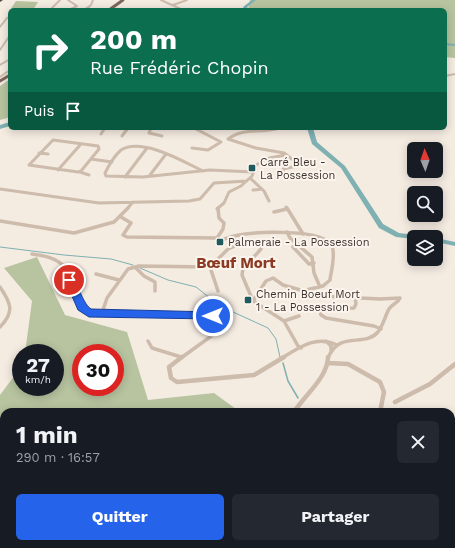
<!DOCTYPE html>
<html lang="fr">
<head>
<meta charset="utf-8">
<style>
	:root { --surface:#171b24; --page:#242831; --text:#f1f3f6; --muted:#9ea1a6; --accent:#2563eb }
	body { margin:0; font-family:"Work Sans",sans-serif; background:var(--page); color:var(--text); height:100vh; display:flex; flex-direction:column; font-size:15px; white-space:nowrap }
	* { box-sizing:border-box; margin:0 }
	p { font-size:13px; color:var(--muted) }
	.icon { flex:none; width:22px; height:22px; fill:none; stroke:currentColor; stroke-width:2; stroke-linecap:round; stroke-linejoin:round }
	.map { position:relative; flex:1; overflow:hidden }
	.details { position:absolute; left:0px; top:408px; width:455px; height:140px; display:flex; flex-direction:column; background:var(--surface); border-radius:12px 12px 0 0; box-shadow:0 2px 10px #0003 }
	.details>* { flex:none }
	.hud { position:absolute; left:8px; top:8px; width:439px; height:122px; border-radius:6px; box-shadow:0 2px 10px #0003; background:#0b6e4f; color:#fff; overflow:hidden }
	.needle { width:26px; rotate:358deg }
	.tools { position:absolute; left:407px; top:142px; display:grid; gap:8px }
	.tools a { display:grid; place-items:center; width:36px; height:36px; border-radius:6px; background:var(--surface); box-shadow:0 2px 10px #0003; font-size:20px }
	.speed { position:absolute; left:12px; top:344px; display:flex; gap:8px; font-size:20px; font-weight:700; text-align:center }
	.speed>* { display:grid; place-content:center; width:52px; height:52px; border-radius:50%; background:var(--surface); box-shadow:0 2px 10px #0003; line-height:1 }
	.speed small { font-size:10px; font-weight:400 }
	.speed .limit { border:6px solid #d22; background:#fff; color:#111 }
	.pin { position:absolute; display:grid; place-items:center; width:34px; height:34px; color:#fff; margin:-17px; border:2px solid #fff; border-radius:50%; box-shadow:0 1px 4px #0007 }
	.me { position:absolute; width:44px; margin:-22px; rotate:270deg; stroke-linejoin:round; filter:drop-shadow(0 0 3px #0008) }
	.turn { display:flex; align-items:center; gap:14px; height:84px; padding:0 16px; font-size:18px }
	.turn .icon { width:52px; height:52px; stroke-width:2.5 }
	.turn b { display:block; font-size:28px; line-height:34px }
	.then { display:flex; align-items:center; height:38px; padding:0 16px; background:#0003; gap:8px; font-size:15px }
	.round { display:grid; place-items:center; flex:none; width:42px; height:42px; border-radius:6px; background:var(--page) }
	.summary { display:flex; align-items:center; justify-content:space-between; height:68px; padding:0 16px }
	h1 { font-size:24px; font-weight:700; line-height:30px }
	.primary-button { display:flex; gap:8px; margin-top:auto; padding:8px 16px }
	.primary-button a { flex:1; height:46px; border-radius:6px; background:var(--accent); color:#fff; font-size:16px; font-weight:700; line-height:46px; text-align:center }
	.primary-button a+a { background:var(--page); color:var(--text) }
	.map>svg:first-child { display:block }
	.green { fill:#b8c4a0; fill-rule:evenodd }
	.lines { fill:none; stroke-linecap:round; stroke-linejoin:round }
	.stream-far1 { stroke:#7fb0b2; stroke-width:1 }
	.stream { stroke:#7fb0b2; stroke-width:1.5 }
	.river { fill:#7fb0b2; fill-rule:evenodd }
	.minor-far3 { stroke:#cdbbac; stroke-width:2 }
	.minor-far2 { stroke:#cdbbac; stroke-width:3 }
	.minor-far1 { stroke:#cdbbac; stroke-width:3.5 }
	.minor { stroke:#cdbbac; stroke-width:4.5 }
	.major { stroke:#7d675c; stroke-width:3 }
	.highway { fill:#5c4a42; fill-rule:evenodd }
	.route { fill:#2563eb; stroke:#184099 }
	.poi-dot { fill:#1f5a5e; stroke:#fbf5ee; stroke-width:1.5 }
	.labels { text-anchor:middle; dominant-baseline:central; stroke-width:4; stroke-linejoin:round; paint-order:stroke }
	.poi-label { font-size:11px; fill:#3b302b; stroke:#fbf5ee; text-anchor:start }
	.district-label { font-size:15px; font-weight:bold; fill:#8c3b22; stroke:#fbf5ee }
</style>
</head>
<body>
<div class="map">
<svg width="455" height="548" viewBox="0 0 455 548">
	<rect width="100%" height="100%" fill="#f4ebe1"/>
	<path class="green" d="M250,0H455V58L445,57V10H248Z
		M16,1L38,2L33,10H10Z
		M10,79V117L0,120V86Z
		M37,257L65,315L127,332L148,400L214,393L240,412H4V544H393L388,548H0V395L21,367V387H55V353H25L32,301L4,268ZM81,353H115V387H81Z"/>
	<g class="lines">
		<path class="stream-far1" d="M0,247L64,255L111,259L133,265
			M140,268L168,280L196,287L220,306L268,328L276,339L280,357"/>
		<path class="stream" d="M283,363L288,381L298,398"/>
		<path class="river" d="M252,0H256L247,7L249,10H245L243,7Z
			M445,43L455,44V46L445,45Z
			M10,122V126L0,129V125Z
			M307,128H313L317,142L345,166L383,224L399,233L414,235L417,237H414V239L396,237L379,228L341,168L312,144Z
			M436,238L455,242V246L436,242Z"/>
		<path class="minor-far3" d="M68,0L77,6L69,10
			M161,0L183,10
			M173,5L187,0
			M87,8L95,10
			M50,10L60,0
			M84,10L91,5L93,0
			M0,27L7,18L10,17
			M0,50L10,35
			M0,65L10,59
			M445,76L455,74
			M0,77L10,70"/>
		<path class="minor-far2" d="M151,128L149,133L162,136
			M177,128H181
			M101,134L105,128
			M122,136L128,128
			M53,140L98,146L99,149L81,171L78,172L29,165Z
			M192,148L208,150L221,142L194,128
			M39,153L48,154
			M91,159L112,162
			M58,170L81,144
			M203,171C184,162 142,137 121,150C114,156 109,165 105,173L106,176L143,177L210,170L253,172
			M80,172L89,175
			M150,175L166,154
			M125,177L147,148
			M250,178L264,191L269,201
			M277,178L284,173L283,169L297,166V163L284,153L256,148L228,139C244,127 261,134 279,128
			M0,189L99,203L189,201L200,199L214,183L247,181
			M253,190L262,189
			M286,207L287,209
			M127,209L133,202
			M217,209L224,203L229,192L241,186L252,176L256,165L269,158L286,155"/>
		<path class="minor-far1" d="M287,208L303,234
			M274,212L287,209
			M121,217L131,223L123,235L127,237L217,238L221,240C227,238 233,236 239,235C256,232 324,228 332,246C336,255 331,271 330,280L323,286L302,291
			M0,221L74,233L114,222L128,208
			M287,232L290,238L312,257L314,273L320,287
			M217,238L223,229L224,223L219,218L218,208
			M229,239L255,242L260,245L261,249L243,269L242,275L253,301L284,321L298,346L301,348
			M298,244L293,247L309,264L314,263
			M32,254C87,260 58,291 89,313L219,317L224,325L221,329L181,358
			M135,267L144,276L155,282V291
			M210,267L218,291
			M96,274L119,280
			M0,287C11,303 15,312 0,327
			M355,297L356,304L354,308L324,309L320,311L321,315L326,318L374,326L381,329
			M253,301L266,281L273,278L283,285L321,296L380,299L400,298C398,303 392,304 389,309C385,316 383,326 378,332C364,348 339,330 328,358
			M102,313L107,298L128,269L139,266L210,267L228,249L248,241
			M284,321L299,316
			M148,341L152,348L181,357
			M326,341L331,346V352
			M282,358C300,347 316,335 337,345"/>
		<path class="minor" d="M182,357L169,367L171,378L177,382L254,375L284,357
			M328,363L348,364L380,382L384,392L380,412
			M395,402L430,384L455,364
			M294,412C304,396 328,377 328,357
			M401,544V548"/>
		<path class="major" d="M109,10L123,0
			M0,81L10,75"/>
		<path class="highway" d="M0,0H3L0,2Z"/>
	</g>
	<path class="route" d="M69,277C78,279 81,302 91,309L213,312L217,316L213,319L89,317L78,310L65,280Z"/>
	<g class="poi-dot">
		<rect x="248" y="164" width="8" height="8" rx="2"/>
		<rect x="216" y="238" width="8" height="8" rx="2"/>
		<rect x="244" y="296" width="8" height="8" rx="2"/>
	</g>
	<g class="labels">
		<g class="poi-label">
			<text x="260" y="162">Carré Bleu -<tspan x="260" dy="13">La Possession</tspan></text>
			<text x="228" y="242">Palmeraie - La Possession</text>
			<text x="256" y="294">Chemin Boeuf Mort<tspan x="256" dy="13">1 - La Possession</tspan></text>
		</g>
		<g class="district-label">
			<text x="236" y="263">Bœuf Mort</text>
		</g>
	</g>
</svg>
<div class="tools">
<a><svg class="needle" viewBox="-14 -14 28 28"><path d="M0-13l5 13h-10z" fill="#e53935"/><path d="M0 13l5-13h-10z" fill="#9ea1a6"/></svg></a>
<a><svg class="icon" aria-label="search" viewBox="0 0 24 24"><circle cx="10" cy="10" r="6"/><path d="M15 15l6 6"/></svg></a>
<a><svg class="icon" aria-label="layers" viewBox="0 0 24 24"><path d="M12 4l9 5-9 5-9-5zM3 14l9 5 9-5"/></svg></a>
</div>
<div class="speed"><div>27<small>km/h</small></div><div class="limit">30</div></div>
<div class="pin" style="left:69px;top:280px;background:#d93025"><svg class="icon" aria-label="arrive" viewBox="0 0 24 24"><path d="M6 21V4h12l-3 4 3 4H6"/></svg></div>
<svg class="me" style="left:213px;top:316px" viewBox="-20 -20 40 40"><circle r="17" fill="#2563eb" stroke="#fff" stroke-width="3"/><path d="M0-11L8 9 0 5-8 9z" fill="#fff"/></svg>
<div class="hud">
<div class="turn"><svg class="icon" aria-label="right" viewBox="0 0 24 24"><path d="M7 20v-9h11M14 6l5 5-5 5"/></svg><div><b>200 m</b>Rue Frédéric Chopin</div></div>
<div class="then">Puis<svg class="icon" aria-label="arrive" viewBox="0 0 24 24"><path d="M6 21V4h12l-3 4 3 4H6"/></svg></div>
</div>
<section class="details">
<div class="summary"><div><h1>1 min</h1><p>290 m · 16:57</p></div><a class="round"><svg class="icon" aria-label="close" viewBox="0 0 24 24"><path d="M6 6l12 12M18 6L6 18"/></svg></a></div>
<div class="primary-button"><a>Quitter</a><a>Partager</a></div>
</section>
</div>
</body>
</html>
